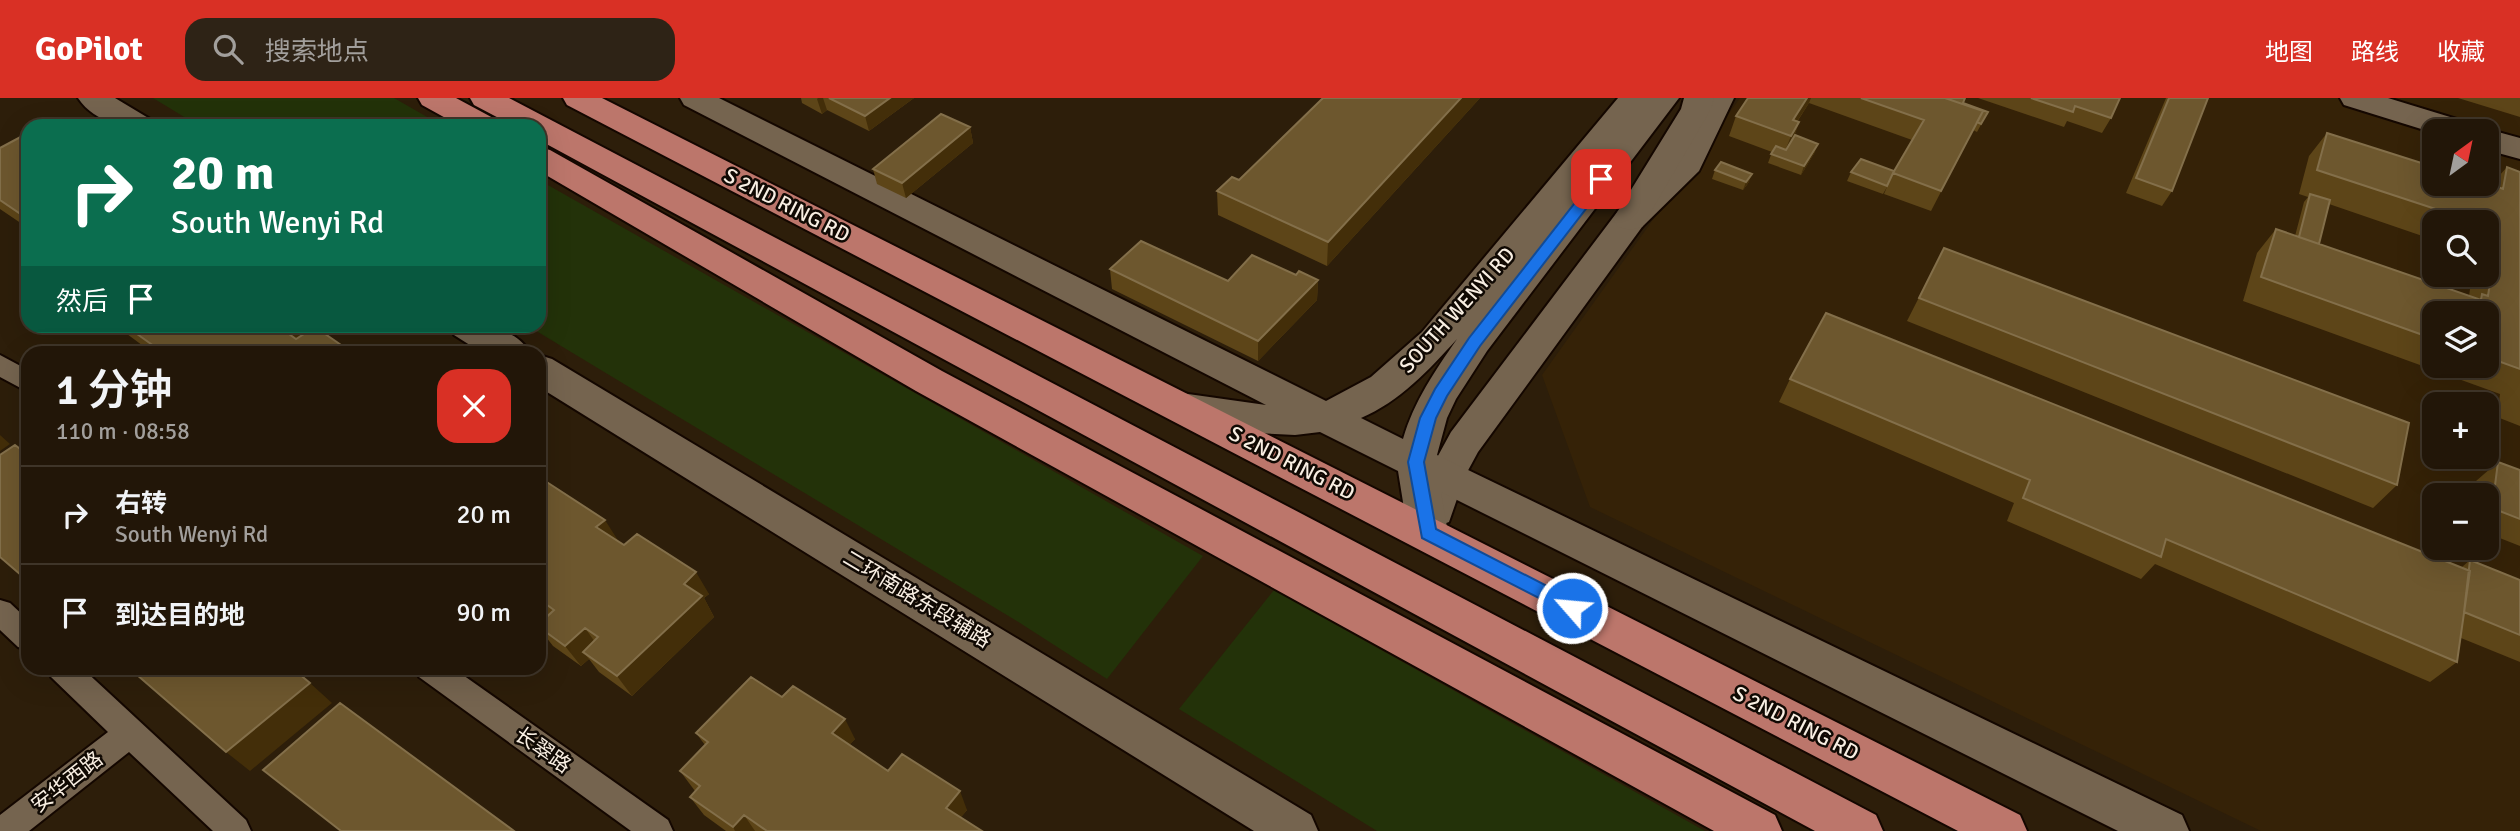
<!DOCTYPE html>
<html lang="zh">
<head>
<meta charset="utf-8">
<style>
	:root { --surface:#221608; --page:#2e2316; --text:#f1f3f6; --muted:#a29f9c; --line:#3f3529; --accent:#d93025 }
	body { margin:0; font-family:Signika,"Noto Sans SC",sans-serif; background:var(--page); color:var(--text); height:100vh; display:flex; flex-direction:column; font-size:26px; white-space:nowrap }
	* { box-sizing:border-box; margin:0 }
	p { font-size:23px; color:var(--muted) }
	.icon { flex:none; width:38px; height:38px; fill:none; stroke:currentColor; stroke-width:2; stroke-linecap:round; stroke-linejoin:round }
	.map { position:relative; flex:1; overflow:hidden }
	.details { position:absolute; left:21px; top:248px; width:525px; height:329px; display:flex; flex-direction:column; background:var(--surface); border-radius:21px; box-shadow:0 7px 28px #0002,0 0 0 2px var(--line) }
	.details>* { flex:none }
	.hud { position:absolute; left:21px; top:21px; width:525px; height:214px; border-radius:21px; box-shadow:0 7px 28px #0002,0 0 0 2px var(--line); background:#0b6e4f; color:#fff; overflow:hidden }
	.needle { width:46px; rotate:33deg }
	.controls { position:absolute; left:2422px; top:21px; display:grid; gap:14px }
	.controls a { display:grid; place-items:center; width:77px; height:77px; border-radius:14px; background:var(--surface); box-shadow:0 7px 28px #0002,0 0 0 2px var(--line); font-size:35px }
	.pin { position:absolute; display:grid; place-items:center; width:60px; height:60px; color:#fff; margin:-30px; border-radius:14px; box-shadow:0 4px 10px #0006 }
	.me { position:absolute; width:77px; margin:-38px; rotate:297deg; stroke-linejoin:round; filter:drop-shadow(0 0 5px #0008) }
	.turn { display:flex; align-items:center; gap:24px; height:147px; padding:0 35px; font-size:32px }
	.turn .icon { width:91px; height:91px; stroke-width:2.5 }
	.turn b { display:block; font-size:49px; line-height:60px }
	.then { display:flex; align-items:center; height:66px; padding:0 35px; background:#0003; gap:14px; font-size:26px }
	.round { display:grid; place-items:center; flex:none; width:74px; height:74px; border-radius:21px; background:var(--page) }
	.overview { display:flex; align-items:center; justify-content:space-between; height:119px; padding:0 35px }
	h1 { font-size:42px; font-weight:600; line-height:52px }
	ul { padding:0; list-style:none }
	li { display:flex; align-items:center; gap:21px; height:98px; padding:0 35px; border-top:2px solid var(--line) }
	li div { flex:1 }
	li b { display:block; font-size:26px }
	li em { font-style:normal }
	header { display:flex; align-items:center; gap:42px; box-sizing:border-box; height:98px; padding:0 35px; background:var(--accent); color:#fff }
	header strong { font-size:33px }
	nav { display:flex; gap:38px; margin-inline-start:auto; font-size:24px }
	.search { width:490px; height:63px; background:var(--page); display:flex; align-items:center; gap:18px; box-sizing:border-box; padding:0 24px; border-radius:21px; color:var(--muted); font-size:26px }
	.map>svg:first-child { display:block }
	.built { fill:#352207; fill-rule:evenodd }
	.green { fill:#233209 }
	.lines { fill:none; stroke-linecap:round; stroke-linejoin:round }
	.service-casing { stroke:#140700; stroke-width:4 }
	.minor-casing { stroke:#140700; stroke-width:4 }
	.secondary-casing { stroke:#140700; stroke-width:4 }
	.trunk-casing { stroke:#140700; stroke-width:4 }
	.service { fill:#75644f; fill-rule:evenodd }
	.minor { fill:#75644f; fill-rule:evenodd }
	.secondary { fill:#75644f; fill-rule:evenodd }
	.trunk { fill:#bc766b; fill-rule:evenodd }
	.wall { fill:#5d4518; fill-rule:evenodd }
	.shaded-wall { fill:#432e09 }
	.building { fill:#6d572e; stroke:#836f4a; stroke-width:2 }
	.route { fill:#1a73e8; stroke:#114b97; stroke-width:2 }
	.labels { text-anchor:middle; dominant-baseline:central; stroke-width:5; stroke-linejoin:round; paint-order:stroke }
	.street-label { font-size:21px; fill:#f8eee2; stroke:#100903 }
</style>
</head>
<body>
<header>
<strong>GoPilot</strong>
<div class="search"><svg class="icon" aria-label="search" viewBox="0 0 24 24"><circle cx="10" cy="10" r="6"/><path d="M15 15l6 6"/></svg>搜索地点</div>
<nav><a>地图</a><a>路线</a><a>收藏</a></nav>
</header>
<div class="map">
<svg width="2520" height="733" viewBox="0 0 2520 733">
	<rect width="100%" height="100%" fill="#2d1e0a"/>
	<path class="built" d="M1740,0H2520V733H2261L1590,409L1542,277ZM2434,33H2487V86H2434ZM2434,124H2487V177H2434ZM2434,215H2487V268H2434ZM2434,306H2487V359H2434ZM2434,397H2487V450H2434Z"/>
	<path class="green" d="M153,0H394L443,28H199Z
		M539,82L1203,458L1107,581L1020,525L528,228H539Z
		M1274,492L1705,733H1377L1179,611Z"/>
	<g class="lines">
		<defs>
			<path id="service" d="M0,257L28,272V294L0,279Z
				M0,502L10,505L28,522V552L18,549L0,532Z
				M47,570H82L246,722L251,733H213L129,654L29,733H0V717L108,634L51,579Z
				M415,570H453L668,722L673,733H631L419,579Z"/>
			<path id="minor" d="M1704,0H1734L1699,73L1642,129L1478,354L1465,378L1449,424L1435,429L1421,424L1415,413L1427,378L1451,334L1618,113L1675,60Z
				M2340,0H2388L2473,26L2478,33L2434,35L2344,7Z
				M2487,31L2520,40V61L2487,52V33H2478Z"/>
			<path id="secondary" d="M78,0H115L150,21L155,28C126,28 96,27 78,0Z
				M680,0H719L1326,303L1371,279L1422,234L1618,0H1679L1487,253L1456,301L1447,320L1437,357L2182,717L2189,733H2118L1441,394L1448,435L1442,447L1428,451L1414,447L1408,435L1398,373L1320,334L1295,337L1255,335L1168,319L1162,309L1168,299L1181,295L1266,307L684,7ZM1457,241C1435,273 1414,303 1403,341L1361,320C1399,304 1430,271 1457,241Z
				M1684,0H1714L1711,11L1642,129L1630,132L1618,129L1613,121L1681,11Z
				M450,228C479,228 514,226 531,256H484L454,237Z
				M539,257L552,261L1311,717L1318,733H1254L539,289Z"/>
			<path id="trunk" d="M418,0H456L495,21L500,28H460L422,7Z
				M470,0H509L1876,717L1883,733H1815L539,42V28H514L474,7Z
				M563,0H602L2020,717L2027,733H1958L567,7Z
				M539,49L550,52L942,273L1775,717L1782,733H1714L916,293L539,73Z"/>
		</defs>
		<use href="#service" class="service-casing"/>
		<use href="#minor" class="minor-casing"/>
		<use href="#secondary" class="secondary-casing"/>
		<use href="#trunk" class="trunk-casing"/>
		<use href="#service" class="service"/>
		<use href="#minor" class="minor"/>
		<use href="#secondary" class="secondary"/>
		<use href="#trunk" class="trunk"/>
	</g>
	<path class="wall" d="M801,0H914L869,33L827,12L822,16L802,5Z
		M1323,0H1480L1327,168L1218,117L1217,93L1239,82Z
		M1748,0H1965L1963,5L1988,14L1977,34L1973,32L1931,113L1884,96L1887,89L1883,96L1847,83L1851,74L1894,73L1912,42L1809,5L1797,24H1799L1794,39L1815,54L1801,77L1768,65L1772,54L1729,38L1736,18Z
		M1978,0H2120L2111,20L2102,35L2067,23L2064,29Z
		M2166,0H2208L2172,93L2162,108L2126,95Z
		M2458,0H2520V19Z
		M970,29L973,45L906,100L877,86L873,71Z
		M28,35V130L0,111V50Z
		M2327,35L2491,87L2507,69L2520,74V328L2497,319L2500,296L2243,203L2257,155L2276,131L2295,138L2304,104L2308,99L2299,96L2309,58ZM2329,106L2434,142V124H2487V177H2472L2469,198L2319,146ZM2434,215H2487V268H2434Z
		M1715,72L1749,84L1743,92L1712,81Z
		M1944,150L2397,387L2373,410L1907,223Z
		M1110,171L1228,183L1296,177L1318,182L1317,202L1258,263L1112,191Z
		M120,228H301L306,234L354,256H154L127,236Z
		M1790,281L2462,469L2470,462L2520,482V564L2461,540L2457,564L2430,584L2155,466L2141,481L2007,423L2014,405L1779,304Z
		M2498,364L2520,372V448L2487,435V397H2474L2476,383Z
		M539,379L618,444L709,496L704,500L714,519L632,598L599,574L589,561L581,568L553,548L539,530V526L548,518L539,511Z
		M782,599L855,641L849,647L888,673L967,712L961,719L982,733H726L704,717L690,699L695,693L680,673L705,647L696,635Z"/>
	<path class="shaded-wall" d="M818,0H823L827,12L822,16L817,1Z
		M890,0H914L869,33L865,18Z
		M1461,0H1480L1327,168L1328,144Z
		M1807,0H1811L1809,5L1788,37L1793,22Z
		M1799,24L1792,45L1783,58L1791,38Z
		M970,29L973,45L906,100L902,85Z
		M1818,46L1815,54L1801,77L1804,68Z
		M1752,76L1749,84L1743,92L1746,84Z
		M1318,182L1317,202L1258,263V243Z
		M278,228H301L311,241L296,251Z
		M0,337L10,346L0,353Z
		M605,422L619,444L596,429Z
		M696,474L709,496L704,500L714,519L632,598L617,578L684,486Z
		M585,530L600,551L583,554L589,561L581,568L565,548Z
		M310,585L332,605L250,673L226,654Z
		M845,621L855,641L842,655L832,635Z
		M960,693L967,712L954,728L946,710Z
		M744,717L755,733H735L733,729Z"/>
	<path class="building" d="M829,0H890L865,18Z
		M1323,0H1461L1328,144L1217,93L1232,79L1239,82Z
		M1748,0H1807L1793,22L1799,24L1791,38L1736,18Z
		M1861,0H1945L1983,13L1941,93L1893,75L1924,22Z
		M1945,0H1965L1963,5L1988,14L1981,26L1977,24L1983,13Z
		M2031,0H2120L2111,20L2075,8L2073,14Z
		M2169,0H2208L2172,93L2136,80Z
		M941,16L970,29L902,85L873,71Z
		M28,35V121L0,102V50Z
		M2327,35L2434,69V86L2487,85L2503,91L2507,69L2520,74V271L2487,259V215H2434V241L2261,179L2276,131L2481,202L2482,196L2488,198L2498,132L2487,128V124H2475L2317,72Z
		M1795,37L1818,46L1804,68L1771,56L1776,48L1786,52Z
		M1861,61L1894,73L1887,88L1851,74Z
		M1721,64L1752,76L1746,84L1715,72Z
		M2310,96L2330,102L2319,146L2299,139Z
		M1141,143L1228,183L1252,157L1296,177L1299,173L1318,182L1258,243L1110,171Z
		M1944,150L2409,325L2397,387L1919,200Z
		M1826,215L2470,473L2457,564L2166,441L2161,459L2023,400L2030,382L1790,281Z
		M126,228H278L296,241L315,229L354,256H165Z
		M15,347L28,357V483L0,459V357Z
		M2498,364L2520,372V421L2492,410Z
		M539,379L605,422L596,429L624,447L637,436L696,474L684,486L702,498L617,578L583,554L598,539L585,530L565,548L539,529V526L554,512L539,501Z
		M2470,462L2520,482V537L2464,514Z
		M129,570H292L310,585L226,654Z
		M751,579L782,599L793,588L845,621L832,635L888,673L902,656L960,693L946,710L982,733H767L744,717L733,729L690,699L700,688L680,673L708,644L696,635Z
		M340,605L514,733H341L263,672Z"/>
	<path class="route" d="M1601,77L1608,81L1606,85L1480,248L1447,298L1436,320L1424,364L1436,431L1578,504L1581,510L1578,515L1572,517L1422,440L1408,364L1420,320L1435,291L1469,240L1596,78Z"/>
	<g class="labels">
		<g class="street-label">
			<text transform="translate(787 107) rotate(27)">S 2ND RING RD</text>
			<text transform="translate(1457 212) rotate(-48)">SOUTH WENYI RD</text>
			<text transform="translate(1292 365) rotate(27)">S 2ND RING RD</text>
			<text transform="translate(917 501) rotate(31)">二环南路东段辅路</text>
			<text transform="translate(1796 625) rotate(27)">S 2ND RING RD</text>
			<text transform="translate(543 652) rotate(35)">长翠路</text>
			<text transform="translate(67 684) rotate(-38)">安华西路</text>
		</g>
	</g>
</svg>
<div class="controls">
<a><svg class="needle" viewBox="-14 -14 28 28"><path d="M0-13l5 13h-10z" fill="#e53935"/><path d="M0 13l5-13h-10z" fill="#a29f9c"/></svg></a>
<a><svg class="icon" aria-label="search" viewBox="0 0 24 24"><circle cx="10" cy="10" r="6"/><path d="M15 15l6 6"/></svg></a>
<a><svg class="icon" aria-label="layers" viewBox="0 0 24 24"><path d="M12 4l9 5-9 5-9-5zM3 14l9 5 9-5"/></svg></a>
<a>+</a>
<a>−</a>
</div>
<div class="pin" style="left:1601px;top:81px;background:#d93025"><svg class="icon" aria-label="arrive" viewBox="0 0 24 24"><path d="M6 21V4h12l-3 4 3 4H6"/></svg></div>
<svg class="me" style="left:1572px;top:510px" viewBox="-20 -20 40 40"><circle r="17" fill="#1a73e8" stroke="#fff" stroke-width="3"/><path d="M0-11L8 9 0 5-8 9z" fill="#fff"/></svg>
<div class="hud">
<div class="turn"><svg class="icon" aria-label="right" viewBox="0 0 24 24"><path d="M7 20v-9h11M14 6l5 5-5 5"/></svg><div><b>20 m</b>South Wenyi Rd</div></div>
<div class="then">然后<svg class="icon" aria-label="arrive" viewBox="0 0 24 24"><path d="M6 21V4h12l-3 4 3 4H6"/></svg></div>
</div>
<section class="details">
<div class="overview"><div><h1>1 分钟</h1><p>110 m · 08:58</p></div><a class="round" style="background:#d93025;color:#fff"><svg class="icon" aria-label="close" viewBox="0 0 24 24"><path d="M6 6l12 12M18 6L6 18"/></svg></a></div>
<ul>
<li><svg class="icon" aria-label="right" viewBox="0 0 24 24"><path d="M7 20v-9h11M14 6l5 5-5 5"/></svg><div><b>右转</b><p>South Wenyi Rd</p></div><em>20 m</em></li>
<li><svg class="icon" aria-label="arrive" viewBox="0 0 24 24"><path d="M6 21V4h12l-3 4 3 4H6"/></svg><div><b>到达目的地</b></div><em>90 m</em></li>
</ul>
</section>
</div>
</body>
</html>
